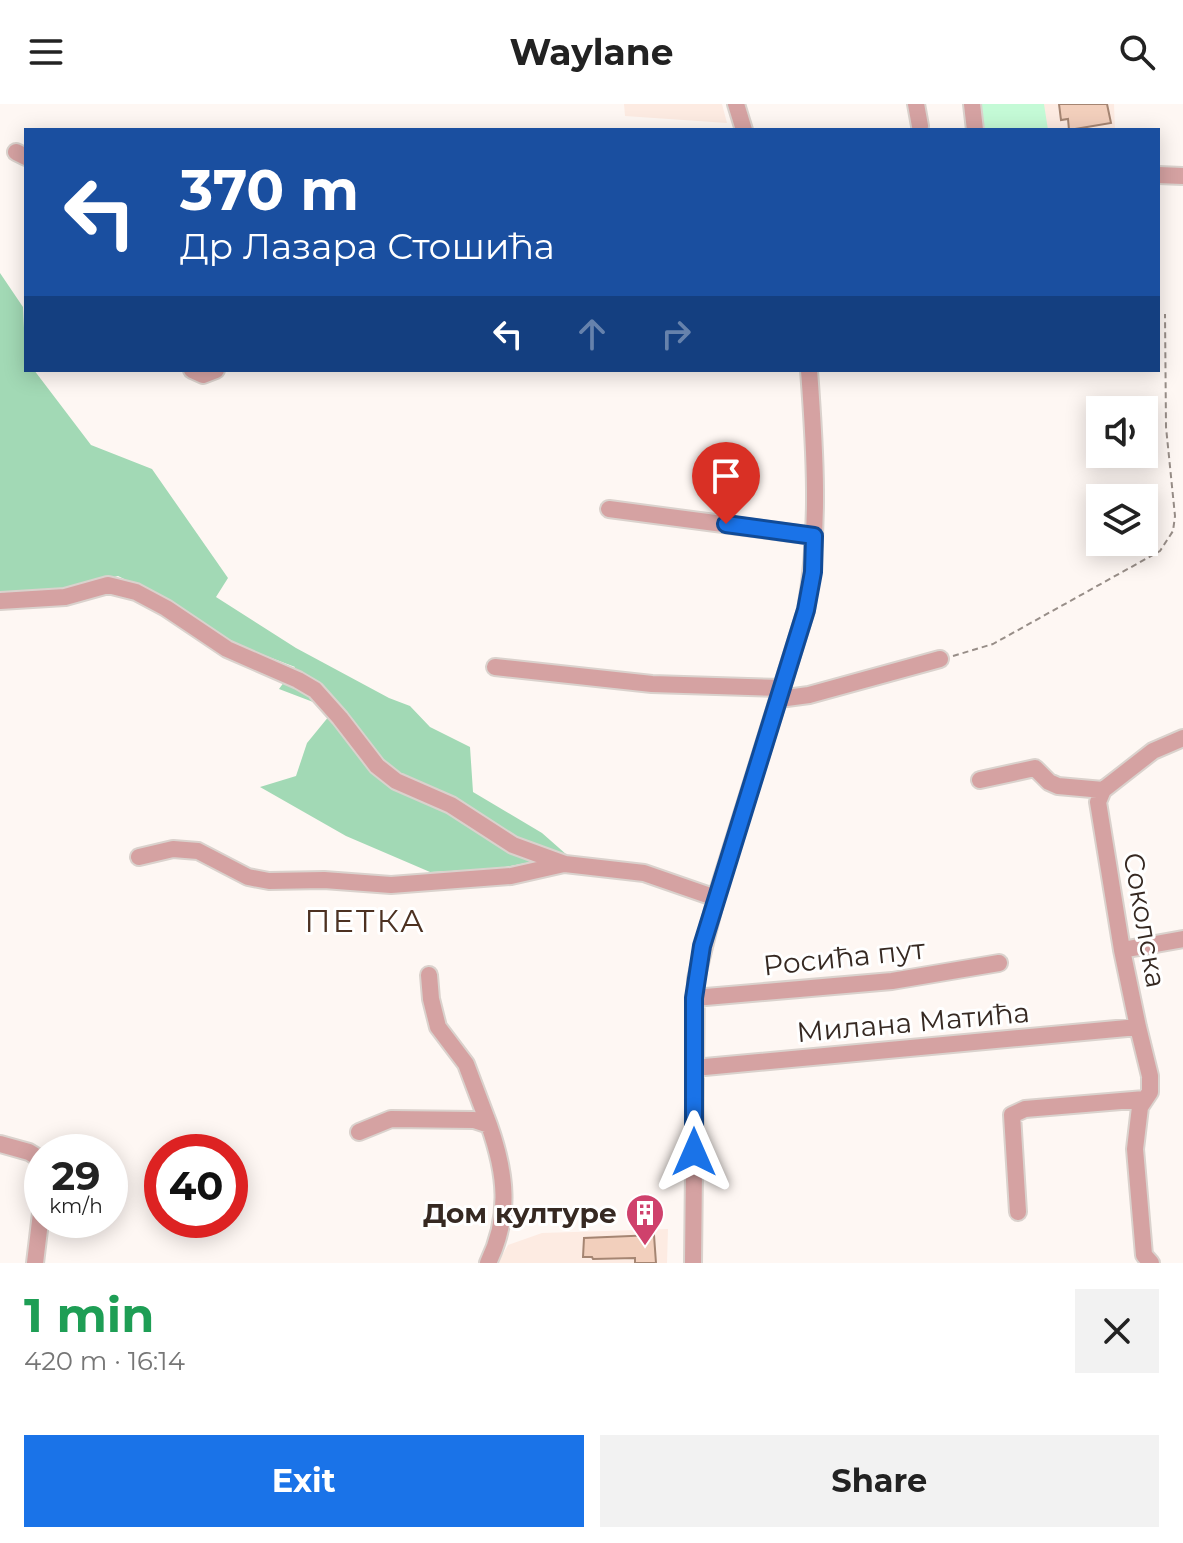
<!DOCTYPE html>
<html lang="en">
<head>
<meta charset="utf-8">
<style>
	:root { --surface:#fff; --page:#f2f2f2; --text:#222; --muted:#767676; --accent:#1a73e8 }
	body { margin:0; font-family:Montserrat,sans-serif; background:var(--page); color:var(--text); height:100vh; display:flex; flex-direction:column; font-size:30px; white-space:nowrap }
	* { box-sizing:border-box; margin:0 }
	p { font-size:26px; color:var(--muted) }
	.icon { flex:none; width:44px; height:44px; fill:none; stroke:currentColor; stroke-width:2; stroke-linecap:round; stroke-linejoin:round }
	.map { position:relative; height:1159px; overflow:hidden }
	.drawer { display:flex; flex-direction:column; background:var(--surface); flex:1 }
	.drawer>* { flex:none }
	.hud { position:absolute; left:24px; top:24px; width:1136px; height:244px; border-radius:0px; box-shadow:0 4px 20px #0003; background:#1a4fa0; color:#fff; overflow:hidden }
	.controls { position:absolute; left:1086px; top:292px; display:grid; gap:16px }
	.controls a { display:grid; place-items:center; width:72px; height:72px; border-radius:0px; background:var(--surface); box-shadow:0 4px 20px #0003; font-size:40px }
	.speed { position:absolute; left:24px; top:1030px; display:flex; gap:16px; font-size:40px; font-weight:700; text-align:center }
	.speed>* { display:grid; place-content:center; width:104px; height:104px; border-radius:50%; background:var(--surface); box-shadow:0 4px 20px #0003; line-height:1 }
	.speed small { font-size:20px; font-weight:400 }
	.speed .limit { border:12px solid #d22; background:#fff; color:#111 }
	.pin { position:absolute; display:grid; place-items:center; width:68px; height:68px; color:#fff; margin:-82px -34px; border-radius:50% 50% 50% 0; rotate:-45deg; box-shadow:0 0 8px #0007 }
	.pin .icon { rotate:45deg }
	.me { position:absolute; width:88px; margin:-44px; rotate:0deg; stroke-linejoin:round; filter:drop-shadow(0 0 6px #0008) }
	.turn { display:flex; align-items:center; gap:28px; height:168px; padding:0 24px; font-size:36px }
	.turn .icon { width:104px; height:104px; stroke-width:2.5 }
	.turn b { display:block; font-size:56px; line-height:68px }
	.lanes { display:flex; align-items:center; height:76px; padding:0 24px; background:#0003; justify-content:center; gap:40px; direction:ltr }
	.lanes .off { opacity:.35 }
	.round { display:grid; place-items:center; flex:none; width:84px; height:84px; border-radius:0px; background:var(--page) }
	.summary { display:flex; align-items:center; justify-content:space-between; height:136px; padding:0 24px }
	h1 { font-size:48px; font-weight:700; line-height:60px; color:#1e9e55 }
	.action { display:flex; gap:16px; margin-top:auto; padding:16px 24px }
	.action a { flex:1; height:92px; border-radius:0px; background:var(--accent); color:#fff; font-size:32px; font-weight:700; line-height:92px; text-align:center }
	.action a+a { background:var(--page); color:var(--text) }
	header { display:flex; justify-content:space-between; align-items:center; height:104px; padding:0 24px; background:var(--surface); font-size:36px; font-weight:700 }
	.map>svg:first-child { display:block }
	.built { fill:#fdebe2 }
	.green { fill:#c4fad6 }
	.forest { fill:#a2d9b5 }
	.building { fill:#f2cfbc; stroke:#a58572; stroke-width:2 }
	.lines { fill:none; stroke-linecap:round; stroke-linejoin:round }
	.minor-casing { stroke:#dad2cd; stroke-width:20 }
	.path { stroke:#988e88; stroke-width:2; stroke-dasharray:6 4; stroke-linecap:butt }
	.minor { stroke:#d5a2a2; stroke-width:16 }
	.route-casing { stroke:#114b97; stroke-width:20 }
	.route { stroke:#1a73e8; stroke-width:14 }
	.labels { text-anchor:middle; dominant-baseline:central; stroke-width:6; stroke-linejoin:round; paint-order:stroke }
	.street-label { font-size:28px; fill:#362922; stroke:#fff }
	.poi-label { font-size:28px; font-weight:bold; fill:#362922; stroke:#fff; text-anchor:end }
	.quarter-label { font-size:32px; letter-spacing:2px; fill:#4d3121; stroke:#fff }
</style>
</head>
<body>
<header><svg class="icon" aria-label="menu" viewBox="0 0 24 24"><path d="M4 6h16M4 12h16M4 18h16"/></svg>Waylane<svg class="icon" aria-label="search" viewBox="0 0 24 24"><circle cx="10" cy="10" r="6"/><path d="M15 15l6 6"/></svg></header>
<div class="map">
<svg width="1183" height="1159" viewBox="0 0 1183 1159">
	<rect width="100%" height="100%" fill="#fef7f3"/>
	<path class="built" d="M624,0H722L727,19L625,12Z
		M967,0H1114L1115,26H970Z
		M668,1125L667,1159H498L508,1141L542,1129Z"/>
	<path class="green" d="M980,0H1044L1048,26H985Z"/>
	<path class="forest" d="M0,169L23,203L26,266H34L91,341L152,365L228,474L216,493L296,544L389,594L410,602L430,623L470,643L473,688L542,729L567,751L495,765L430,768L346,732L260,683L296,672L307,639L334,606L279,585L295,563L233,539L179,502L118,472L77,483L0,488Z"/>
	<path class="building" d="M1059,0H1107L1111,19L1069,26L1068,15L1061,16Z
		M654,1131L656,1159H635V1154L593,1155L592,1153H583L584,1134Z"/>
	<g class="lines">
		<defs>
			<path id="minor" d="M736,0L744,26
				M916,0L920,22
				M972,0L975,26
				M16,48L26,53
				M1158,71L1183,72
				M192,266L203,271L216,266
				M609,405L814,432
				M0,497L65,493L108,481L136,488L166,504L227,545L298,576L315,586L340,614L377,662L396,677L451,701L513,741L565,760L644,769L716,794
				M495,563L652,580L782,584
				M779,595L809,591L940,555
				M980,676L1035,664L1049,678L1058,682L1103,686L1098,698L1122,846L1138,923L1150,972V988L1140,1003L1135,1045L1144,1151L1151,1159
				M1103,686L1153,647L1183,634
				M139,753L173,745L198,747L248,773L269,777L324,776L391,781L511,772L564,760
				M1122,846L1183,835
				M429,871L431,895L438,923L466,960L489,1021
				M694,894L892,877L999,859
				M694,964L1138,923
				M359,1028L391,1015L474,1016L489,1021C506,1069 511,1112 488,1159
				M0,1040L29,1048L42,1056
				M1018,1108L1012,1011L1025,1005L1145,995
				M35,1159L42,1101
				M693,1159L696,875L716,794L806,506C820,426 815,346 809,266"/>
		</defs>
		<use href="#minor" class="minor-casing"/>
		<path class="path" d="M953,552L993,540L1160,447L1173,427L1175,412L1166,323L1165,210"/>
		<use href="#minor" class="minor"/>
	</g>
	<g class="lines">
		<defs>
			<path id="route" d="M694,1048V894L702,842L806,506L813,468L814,432L726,420"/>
		</defs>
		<use href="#route" class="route-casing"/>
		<use href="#route" class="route"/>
	</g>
	<defs>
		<symbol id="building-pin" viewBox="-11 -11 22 30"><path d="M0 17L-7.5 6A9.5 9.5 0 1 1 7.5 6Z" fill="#cf416c" stroke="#fff"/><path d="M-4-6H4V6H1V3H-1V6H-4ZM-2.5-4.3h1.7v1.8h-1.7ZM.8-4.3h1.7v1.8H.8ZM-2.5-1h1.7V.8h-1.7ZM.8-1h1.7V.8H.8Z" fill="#fff"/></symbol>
	</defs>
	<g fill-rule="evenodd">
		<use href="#building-pin" x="623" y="1087" width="44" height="60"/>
	</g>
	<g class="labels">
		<g class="street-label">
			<text transform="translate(1145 816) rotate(80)">Соколска</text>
			<text transform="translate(844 853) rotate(-6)">Росића пут</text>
			<text transform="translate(913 918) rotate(-5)">Милана Матића</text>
		</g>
		<g class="poi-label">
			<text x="617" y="1109">Дом културе</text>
		</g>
		<g class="quarter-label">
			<text x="365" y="816">ПЕТКА</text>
		</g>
	</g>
</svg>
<div class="controls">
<a><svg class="icon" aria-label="sound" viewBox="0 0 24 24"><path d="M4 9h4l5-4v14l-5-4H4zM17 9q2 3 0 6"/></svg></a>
<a><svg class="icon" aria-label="layers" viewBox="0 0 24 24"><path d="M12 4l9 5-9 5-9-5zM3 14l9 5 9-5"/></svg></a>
</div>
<div class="speed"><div>29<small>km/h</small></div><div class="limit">40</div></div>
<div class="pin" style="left:726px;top:420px;background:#d93025"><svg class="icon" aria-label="arrive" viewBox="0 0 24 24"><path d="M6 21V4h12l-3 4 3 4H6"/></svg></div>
<svg class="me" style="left:694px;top:1048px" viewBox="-20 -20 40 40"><path d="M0-17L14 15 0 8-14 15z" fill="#1a73e8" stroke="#fff" stroke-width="4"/></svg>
<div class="hud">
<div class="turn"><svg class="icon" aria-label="left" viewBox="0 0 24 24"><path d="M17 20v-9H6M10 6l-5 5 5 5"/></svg><div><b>370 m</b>Др Лазара Стошића</div></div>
<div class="lanes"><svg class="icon" aria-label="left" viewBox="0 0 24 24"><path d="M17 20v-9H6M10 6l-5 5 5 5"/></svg><svg class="icon off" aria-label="ahead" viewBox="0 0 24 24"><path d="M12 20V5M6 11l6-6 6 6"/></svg><svg class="icon off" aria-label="right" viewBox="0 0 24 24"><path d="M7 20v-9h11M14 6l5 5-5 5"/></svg></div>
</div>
</div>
<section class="drawer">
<div class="summary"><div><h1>1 min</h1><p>420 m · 16:14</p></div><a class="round"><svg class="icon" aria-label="close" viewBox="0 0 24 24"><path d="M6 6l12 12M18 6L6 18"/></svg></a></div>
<div class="action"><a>Exit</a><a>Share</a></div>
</section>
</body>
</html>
